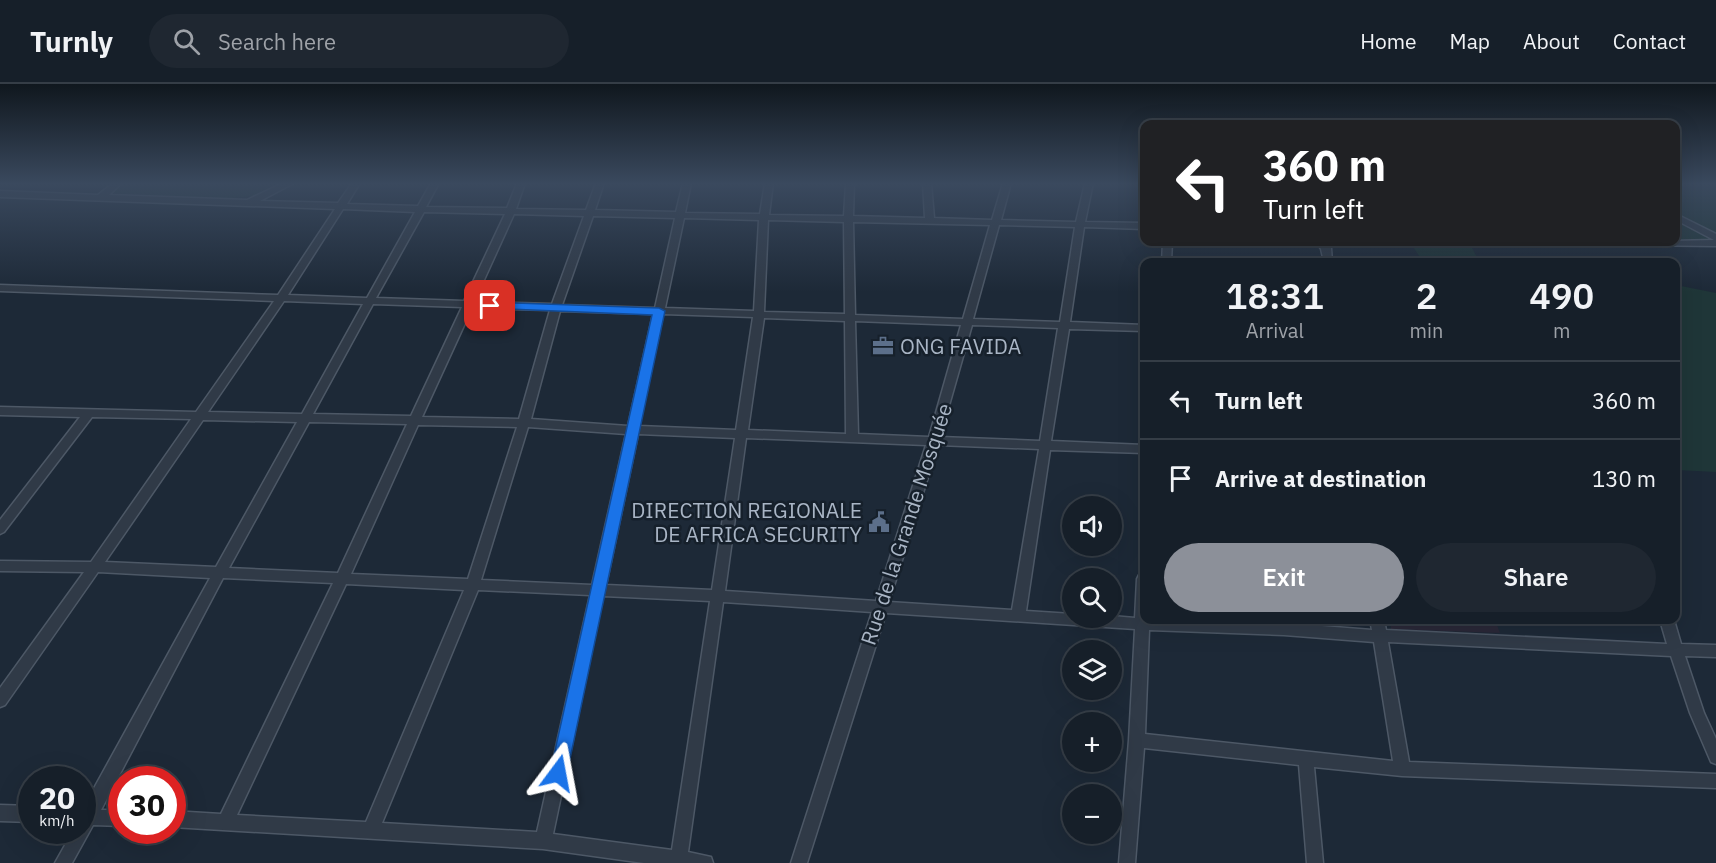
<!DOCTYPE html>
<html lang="en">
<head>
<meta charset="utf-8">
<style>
	:root { --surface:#161f29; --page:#1f2731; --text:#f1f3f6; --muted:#9ea2a8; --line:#353d46; --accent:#8c9099 }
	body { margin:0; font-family:"IBM Plex Sans",sans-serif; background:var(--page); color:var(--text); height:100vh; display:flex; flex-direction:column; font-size:22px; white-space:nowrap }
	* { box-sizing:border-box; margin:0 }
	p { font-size:20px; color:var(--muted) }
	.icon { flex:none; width:33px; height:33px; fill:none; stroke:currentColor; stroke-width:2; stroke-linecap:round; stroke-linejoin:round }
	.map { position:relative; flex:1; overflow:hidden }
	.panel { position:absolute; left:1140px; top:174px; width:540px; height:366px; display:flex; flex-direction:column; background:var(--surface); border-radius:12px; box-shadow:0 6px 24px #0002,0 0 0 2px var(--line) }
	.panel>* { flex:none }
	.guide { position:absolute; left:1140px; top:36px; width:540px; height:126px; border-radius:12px; box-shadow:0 6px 24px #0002,0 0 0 2px var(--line); background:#202124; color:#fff; overflow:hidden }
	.controls { position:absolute; left:1062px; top:412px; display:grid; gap:12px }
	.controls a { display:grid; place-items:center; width:60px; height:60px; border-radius:50%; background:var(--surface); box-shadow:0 6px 24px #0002,0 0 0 2px var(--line); font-size:30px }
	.speed { position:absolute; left:18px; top:682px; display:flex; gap:12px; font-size:30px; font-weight:700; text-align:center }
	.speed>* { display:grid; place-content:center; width:78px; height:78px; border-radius:50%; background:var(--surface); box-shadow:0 6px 24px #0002,0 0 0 2px var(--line); line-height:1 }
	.speed small { font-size:15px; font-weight:400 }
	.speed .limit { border:9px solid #d22; background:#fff; color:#111 }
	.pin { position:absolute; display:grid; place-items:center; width:51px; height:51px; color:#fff; margin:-26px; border-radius:12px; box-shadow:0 3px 9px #0006 }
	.me { position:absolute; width:66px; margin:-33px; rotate:13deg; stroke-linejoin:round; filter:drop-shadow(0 0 4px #0008) }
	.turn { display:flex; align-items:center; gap:21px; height:126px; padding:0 24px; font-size:27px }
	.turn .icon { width:78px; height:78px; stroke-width:2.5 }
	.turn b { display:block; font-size:42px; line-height:51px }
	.eta { display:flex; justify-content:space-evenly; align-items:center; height:102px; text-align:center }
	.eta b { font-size:36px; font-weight:600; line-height:42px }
	.button { display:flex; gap:12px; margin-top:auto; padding:12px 24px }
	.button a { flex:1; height:69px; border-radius:36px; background:var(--accent); color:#fff; font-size:24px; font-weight:600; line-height:69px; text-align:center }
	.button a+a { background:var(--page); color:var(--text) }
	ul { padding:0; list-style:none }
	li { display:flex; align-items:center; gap:18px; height:78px; padding:0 24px; border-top:2px solid var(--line) }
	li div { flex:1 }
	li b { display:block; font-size:22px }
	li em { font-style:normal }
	header { display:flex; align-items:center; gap:36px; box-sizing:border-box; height:84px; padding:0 30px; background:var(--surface); border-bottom:2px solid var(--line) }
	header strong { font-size:28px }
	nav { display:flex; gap:33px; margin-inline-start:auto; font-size:21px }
	.search { width:420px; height:54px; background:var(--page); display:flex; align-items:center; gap:15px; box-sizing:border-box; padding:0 21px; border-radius:33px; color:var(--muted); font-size:22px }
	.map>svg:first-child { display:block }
	.medical { fill:#2a2838 }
	.green { fill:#1f3638 }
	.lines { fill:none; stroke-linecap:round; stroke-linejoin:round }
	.minor-casing { stroke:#4d5866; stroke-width:3 }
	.minor { fill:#303a47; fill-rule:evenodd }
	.route { fill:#1a73e8; stroke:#114b97; stroke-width:1.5 }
	.labels { text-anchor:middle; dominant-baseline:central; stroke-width:5; stroke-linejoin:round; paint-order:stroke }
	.poi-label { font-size:21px; fill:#a9b5c5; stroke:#16202b; text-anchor:start }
	.street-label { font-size:21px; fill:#a9b5c5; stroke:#16202b }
</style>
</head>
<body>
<header>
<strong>Turnly</strong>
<div class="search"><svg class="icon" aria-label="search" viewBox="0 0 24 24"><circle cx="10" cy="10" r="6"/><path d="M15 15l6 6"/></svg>Search here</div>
<nav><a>Home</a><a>Map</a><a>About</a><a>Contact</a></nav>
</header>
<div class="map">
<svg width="1716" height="779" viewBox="0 0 1716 779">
	<rect width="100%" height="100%" fill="#1d2937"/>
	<path class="medical" d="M1390,536H1495L1500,549L1391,545Z"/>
	<path class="green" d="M124,99H278L253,112L223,115L113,109Z
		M1676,99H1716V160L1676,158Z
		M1410,158H1464L1471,162L1479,177L1522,175L1559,178H1423Z
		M1676,201L1716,209V388L1676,386Z"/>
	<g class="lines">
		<defs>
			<path id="minor" d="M113,99H122L109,111L247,116L283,99H294L260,117L338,119L352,99H360L347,120L418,122L431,99H439L426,123L507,124L517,99H525L516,125L586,126L596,99H604L595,126L676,128L683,99H691L685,129L760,130L765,99H773L769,131L844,132L846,99H854L853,132L925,134L923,99H931L934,134L992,136L1003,99H1011L1001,136L1076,138L1085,99H1093L1085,138L1144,139V145L1084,143L1070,238L1144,241V247L1069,245L1051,357L1144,361V369L1050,366L1026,527L1072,530V534H1112V532L1135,534L1137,495L1139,491L1144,490V536L1284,539L1372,546L1370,536H1384L1386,546L1667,560L1660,536H1674L1681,560L1716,561V573L1685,572L1704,629L1716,655V680L1711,678L1690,629L1671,572L1388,558L1409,678L1716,690V704L1402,692L1314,683L1323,779H1307L1299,681L1144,664L1135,779H1119L1129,656L1135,545L886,529L807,779H791L872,528L723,518L688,768L711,773L713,779H644L543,765L172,743V727L221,730L333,499L223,494L101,726H122V742L93,741L72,779H55L73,747H82V726L210,494L98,488L5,621L0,623V604L84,488L0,487V477L91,478L191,335L92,333L4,448L0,450V436L80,333L0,331V323L196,328L274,217L0,207V201L278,211L335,125L0,113V107L98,111ZM343,125L415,128L367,214L288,211ZM424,128L505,130L464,217L376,214ZM514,130L584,132L552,220L474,218ZM593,132L675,134L655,224L562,221ZM684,134L759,136L754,227L665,224ZM768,136L844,138L845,230L764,228ZM853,138L990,141L963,235L855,231ZM999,141L1075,143L1060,238L973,235ZM284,217L363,220L302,330L208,328ZM373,220L462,223L411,332L313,330ZM472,224L550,226L519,335L422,333ZM560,227L653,230L628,342L531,335ZM663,230L753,233L736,346L639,342ZM764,234L845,237L846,350L748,346ZM855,237L961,241L929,353L858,350ZM972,241L1058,244L1040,357L940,353ZM203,336L297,338L216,483L105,478ZM309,338L407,340L338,489L229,484ZM418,341L517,343L468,495L351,490ZM528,343L626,350L592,501L481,496ZM638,350L735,354L712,506L606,501ZM746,354L926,361L876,517L725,507ZM938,361L1039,365L1012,526L889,518ZM346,500L464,506L366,738L237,731ZM478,506L590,511L537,748L382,739ZM603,512L710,517L672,766L553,750ZM1149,546L1284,551L1374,558L1393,677L1145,650Z
				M1676,130L1716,150V162L1635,161L1630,158L1714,156L1676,136Z
				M1163,158H1172L1171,178H1162Z
				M1316,158H1325L1331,164L1332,178H1324L1321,165Z
				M0,721L32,722V738L0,737Z"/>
		</defs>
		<use href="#minor" class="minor-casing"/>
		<use href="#minor" class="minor"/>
	</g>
	<linearGradient id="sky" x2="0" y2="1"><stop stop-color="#10171e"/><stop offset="0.48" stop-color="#3a495e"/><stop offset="1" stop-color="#3a495e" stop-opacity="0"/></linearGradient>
	<rect width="1716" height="208" fill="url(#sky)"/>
	<path class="route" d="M490,218L659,224L665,227L567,689L565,695L558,697L552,695L550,689L652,231L486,224L484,222Z"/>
	<defs>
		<symbol id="office-bare" viewBox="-9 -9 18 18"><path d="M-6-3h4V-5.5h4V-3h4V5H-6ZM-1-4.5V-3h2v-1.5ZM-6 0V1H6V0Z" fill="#5c6f8a" stroke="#16202b" stroke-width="2.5" paint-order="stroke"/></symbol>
		<symbol id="civic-bare" viewBox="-9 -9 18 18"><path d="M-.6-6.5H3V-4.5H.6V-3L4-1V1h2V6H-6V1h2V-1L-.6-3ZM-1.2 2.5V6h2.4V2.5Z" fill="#5c6f8a" stroke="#16202b" stroke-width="2.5" paint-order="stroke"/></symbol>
	</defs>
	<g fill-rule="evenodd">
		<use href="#office-bare" x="868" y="247" width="30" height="30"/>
		<use href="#civic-bare" x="864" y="423" width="30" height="30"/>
	</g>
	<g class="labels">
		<g class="poi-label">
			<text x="900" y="262">ONG FAVIDA</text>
			<text x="862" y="426" text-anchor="end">DIRECTION REGIONALE<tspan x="862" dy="24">DE AFRICA SECURITY</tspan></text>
		</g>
		<g class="street-label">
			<text transform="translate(906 440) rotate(-72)">Rue de la Grande Mosquée</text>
		</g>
	</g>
</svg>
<div class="controls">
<a><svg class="icon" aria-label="sound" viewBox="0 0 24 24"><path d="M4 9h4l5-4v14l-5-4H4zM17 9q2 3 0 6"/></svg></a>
<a><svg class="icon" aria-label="search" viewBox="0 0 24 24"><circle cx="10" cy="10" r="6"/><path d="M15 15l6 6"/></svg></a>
<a><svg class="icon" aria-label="layers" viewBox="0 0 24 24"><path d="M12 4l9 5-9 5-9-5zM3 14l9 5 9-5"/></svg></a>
<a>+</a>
<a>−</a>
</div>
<div class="speed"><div>20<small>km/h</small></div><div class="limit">30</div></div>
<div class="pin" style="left:490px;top:222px;background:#d93025"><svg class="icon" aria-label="arrive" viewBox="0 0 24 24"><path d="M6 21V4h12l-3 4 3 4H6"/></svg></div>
<svg class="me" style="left:558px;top:689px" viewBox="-20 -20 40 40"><path d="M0-17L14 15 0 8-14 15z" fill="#1a73e8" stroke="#fff" stroke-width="4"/></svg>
<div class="guide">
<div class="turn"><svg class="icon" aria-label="left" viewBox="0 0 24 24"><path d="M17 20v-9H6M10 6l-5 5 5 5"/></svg><div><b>360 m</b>Turn left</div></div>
</div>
<section class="panel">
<div class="eta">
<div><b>18:31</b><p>Arrival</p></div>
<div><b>2</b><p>min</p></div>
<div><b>490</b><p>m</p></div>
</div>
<ul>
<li><svg class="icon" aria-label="left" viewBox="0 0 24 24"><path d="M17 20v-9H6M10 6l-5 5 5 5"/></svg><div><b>Turn left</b></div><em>360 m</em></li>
<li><svg class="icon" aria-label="arrive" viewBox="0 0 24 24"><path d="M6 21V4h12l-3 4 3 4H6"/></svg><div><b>Arrive at destination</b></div><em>130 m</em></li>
</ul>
<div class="button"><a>Exit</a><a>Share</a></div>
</section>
</div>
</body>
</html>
